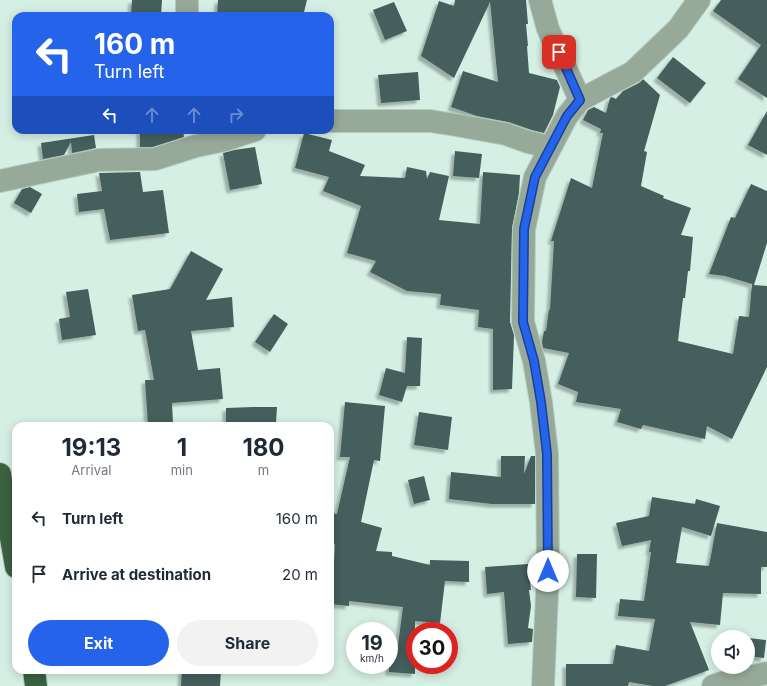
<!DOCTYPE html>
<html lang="en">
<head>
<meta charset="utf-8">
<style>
	:root { --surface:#fff; --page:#f2f2f3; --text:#1f2937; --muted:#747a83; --accent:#2563eb }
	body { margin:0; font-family:Inter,sans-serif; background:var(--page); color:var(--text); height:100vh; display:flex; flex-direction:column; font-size:15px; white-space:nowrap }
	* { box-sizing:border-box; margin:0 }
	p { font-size:13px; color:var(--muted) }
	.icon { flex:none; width:22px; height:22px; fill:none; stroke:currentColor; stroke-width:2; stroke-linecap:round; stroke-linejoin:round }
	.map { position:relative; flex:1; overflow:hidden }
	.sheet { position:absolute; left:12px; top:422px; width:322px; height:252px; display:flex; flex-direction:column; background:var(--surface); border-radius:12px; box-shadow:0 2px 10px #0003 }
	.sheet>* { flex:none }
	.top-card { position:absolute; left:12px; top:12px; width:322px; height:122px; border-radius:12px; box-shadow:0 2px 10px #0003; background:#2563eb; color:#fff; overflow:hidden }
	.controls { position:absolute; left:711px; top:630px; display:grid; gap:8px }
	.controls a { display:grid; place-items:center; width:44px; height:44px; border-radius:50%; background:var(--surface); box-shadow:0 2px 10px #0003; font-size:20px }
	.speed { position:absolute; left:346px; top:622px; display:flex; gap:8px; font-size:20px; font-weight:700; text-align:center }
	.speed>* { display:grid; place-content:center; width:52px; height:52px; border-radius:50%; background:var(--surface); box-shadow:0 2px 10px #0003; line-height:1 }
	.speed small { font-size:10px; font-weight:400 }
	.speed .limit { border:6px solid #d22; background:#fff; color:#111 }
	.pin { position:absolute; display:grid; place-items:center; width:34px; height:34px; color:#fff; margin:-17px; border-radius:8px; box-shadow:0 2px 6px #0006 }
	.me { position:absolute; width:44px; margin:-22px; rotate:0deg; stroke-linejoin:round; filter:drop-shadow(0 0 3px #0008) }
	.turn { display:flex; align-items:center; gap:14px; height:84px; padding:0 16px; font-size:18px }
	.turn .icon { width:52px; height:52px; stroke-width:2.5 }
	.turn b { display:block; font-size:28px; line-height:34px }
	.lanes { display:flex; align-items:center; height:38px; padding:0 16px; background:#0003; justify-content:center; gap:20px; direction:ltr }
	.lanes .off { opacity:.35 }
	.eta { display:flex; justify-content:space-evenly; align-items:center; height:68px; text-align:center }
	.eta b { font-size:24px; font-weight:700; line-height:28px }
	.button { display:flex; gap:8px; margin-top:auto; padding:8px 16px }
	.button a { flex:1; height:46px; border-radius:24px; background:var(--accent); color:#fff; font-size:16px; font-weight:700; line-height:46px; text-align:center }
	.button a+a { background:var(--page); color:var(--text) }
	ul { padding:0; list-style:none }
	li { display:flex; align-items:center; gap:12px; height:56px; padding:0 16px }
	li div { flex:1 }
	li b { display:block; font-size:15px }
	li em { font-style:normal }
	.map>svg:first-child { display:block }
	.building { fill:#445e5b; filter:url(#shadow) }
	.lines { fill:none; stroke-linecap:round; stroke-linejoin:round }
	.minor-casing { stroke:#b5ccc2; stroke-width:24 }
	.highway-casing { stroke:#b5ccc2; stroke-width:24 }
	.minor { stroke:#97a999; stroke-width:22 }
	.highway { stroke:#3b6140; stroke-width:22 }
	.route-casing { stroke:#184099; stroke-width:10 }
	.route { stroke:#2563eb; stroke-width:7 }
</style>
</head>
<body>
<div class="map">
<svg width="767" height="686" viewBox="0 0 767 686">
	<defs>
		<filter id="shadow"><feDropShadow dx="-3.5" dy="3.5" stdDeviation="1" flood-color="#0004"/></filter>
	</defs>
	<rect width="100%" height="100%" fill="#d5efe4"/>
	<path class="building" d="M132,0H162L161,16H131Z
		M218,0H307L303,16H217Z
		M455,0H526L528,24H526L528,46H527L529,73L557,80L560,87L553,115L544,133L532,130L508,122L477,116L451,107L463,71L498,82L490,2L454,78L421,56L439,1L454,6Z
		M721,0H767V98L738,79L761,45L713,11Z
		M394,2L407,31L385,40L373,10Z
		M673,57L706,83L690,103L657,78Z
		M418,72L420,100L381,103L378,75Z
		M643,79L660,95L644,151L647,152L641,186L664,196L663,198L691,208L681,235L693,237L690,271H688L685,298H683L678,341L733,354L739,316L749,317L752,284L725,276L709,274L731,217L735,218L751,184L767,191V243L754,285L767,286V367L732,439L707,426L705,439L643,425L641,429L617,422L621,409L576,402L578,392L558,384L569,353L543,348L542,342L544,331H546L549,309L550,310L554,241H551L571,178L592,188L603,133H600L601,129L583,120L588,110L594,107L606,113L610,98L612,97L616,99L623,91L639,83Z
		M767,111V155L748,145Z
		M140,130H183L184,137L153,147H140Z
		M304,133L332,140L329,151L365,165L360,176L405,178L407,167L426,171L427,179L430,172L449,176L439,220L480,224L483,172L520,175L519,193L512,229L510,322L514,335L512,389L493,390V329L478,327L479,310L440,305L441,294L407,291L370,272L376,261L347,253L361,206L323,191L329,177L295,168Z
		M94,135L96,148L72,153L71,142L64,155L43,159L41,143Z
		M255,147L262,184L230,190L223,153L234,150Z
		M455,151L482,154L479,178L453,176Z
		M140,172L143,192L163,190L169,233L110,240L104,209L79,212L77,194L102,191L99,173Z
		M30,187L42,194L31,213L14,203L22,189Z
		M191,251L223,269L206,300L232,297L234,327L191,331L198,370L220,368L223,399L172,403L173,423L148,425L145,380H154L145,330L138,331L132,295L170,289Z
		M88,289L96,335L62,340L59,319L70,317L66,292Z
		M274,314L288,324L270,352L255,342Z
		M407,337L422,338L420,386H407L402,402L379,395L386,368L405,373Z
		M345,402L385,406L380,461L374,460L361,522L382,528L376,551L392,552V556L430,565V560L469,561V582L445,581L440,623L415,621V674L389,672V645H398L403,607L349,601V606L330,604V577H333L335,544H330V513L337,514L350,457H340Z
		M253,407H277L276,423L253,422L254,426H226V408Z
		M419,412L452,417L448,450L414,445Z
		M501,456H525L524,474L531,456H535V504H492L449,499L451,472L501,477Z
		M424,476L430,500L414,504L408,480Z
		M652,497L695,504L696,499L720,506L711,536L682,527L676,563L709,566L717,523L767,532V567H761V594L723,593L720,625L690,622L709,670L665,686H653L629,682L628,686H566V664H613L616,645L649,651L655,619L618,616L620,599L644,601L651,552H649L651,540L622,546L616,523L649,516Z
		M577,554H597L596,598L576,597Z
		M528,564L531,590H529L531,606L528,628L533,629L532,642L508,644L504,592L487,594L485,567Z
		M748,638L766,640L764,658L748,656Z
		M182,670H221L220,686H181Z"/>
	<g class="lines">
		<defs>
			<path id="minor" d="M540,0L548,29L580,100L567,116L535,177L524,229L523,322L534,361L541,402L547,454L548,571L543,686
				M187,16V0
				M580,100L633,72L678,29L699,0
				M330,121H430L456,125L506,134L528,142L550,147
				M0,181L99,160L155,159L196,146L225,140L255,130
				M713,686L725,682L767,673"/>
			<path id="highway" d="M0,474L16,567
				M34,670L36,686"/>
		</defs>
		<use href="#minor" class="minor-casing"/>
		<use href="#highway" class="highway-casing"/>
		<use href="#minor" class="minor"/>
		<use href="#highway" class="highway"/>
	</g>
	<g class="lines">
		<defs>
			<path id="route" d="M548,571L547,454L541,402L534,361L523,322L524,229L535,177L567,116L580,100L559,52"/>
		</defs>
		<use href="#route" class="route-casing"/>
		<use href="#route" class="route"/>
	</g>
</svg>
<div class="controls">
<a><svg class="icon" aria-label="sound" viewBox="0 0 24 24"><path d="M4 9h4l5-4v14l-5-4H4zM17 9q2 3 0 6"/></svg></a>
</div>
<div class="speed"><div>19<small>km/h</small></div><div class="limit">30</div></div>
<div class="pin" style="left:559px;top:52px;background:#d93025"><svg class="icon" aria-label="arrive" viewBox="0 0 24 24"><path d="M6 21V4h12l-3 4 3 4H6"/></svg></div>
<svg class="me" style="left:548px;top:571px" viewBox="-20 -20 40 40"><circle r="19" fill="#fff"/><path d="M0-13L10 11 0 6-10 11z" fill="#2563eb"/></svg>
<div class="top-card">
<div class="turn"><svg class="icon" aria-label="left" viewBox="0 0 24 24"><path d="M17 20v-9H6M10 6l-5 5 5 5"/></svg><div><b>160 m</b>Turn left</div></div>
<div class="lanes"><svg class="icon" aria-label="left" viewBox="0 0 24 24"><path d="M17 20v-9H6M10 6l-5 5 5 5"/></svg><svg class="icon off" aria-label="ahead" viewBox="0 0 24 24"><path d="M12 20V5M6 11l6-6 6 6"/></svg><svg class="icon off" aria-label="ahead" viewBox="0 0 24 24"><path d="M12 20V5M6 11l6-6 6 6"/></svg><svg class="icon off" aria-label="right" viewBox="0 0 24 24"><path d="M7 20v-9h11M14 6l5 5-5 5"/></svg></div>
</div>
<section class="sheet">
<div class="eta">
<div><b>19:13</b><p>Arrival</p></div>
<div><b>1</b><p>min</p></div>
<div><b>180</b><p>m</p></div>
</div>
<ul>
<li><svg class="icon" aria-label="left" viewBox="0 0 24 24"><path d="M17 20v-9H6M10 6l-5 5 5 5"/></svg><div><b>Turn left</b></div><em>160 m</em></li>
<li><svg class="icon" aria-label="arrive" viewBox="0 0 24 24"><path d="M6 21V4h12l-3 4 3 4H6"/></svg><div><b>Arrive at destination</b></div><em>20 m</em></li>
</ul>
<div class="button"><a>Exit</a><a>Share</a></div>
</section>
</div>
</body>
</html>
